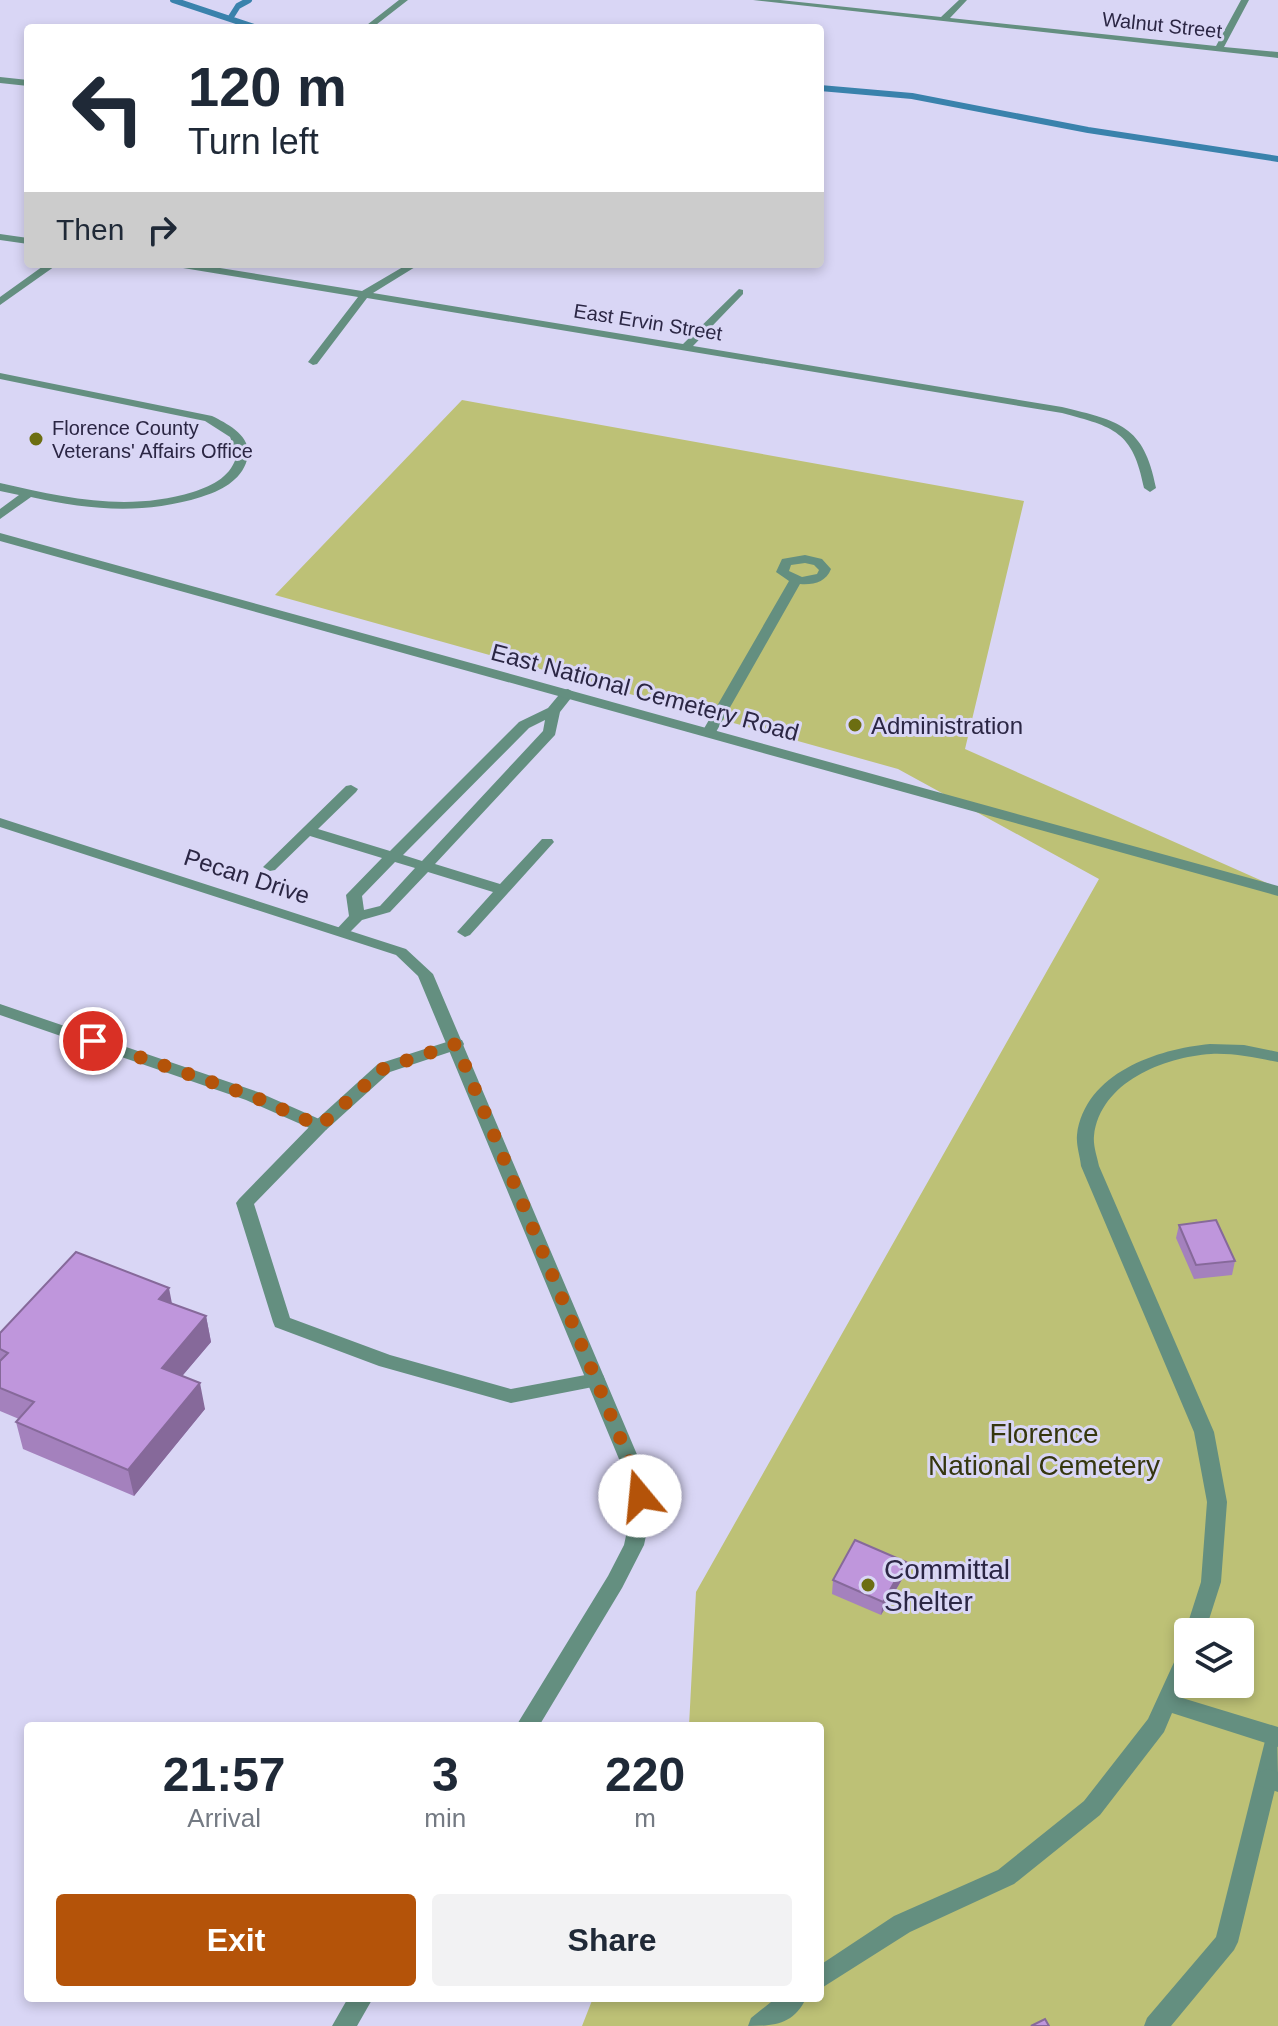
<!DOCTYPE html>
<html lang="en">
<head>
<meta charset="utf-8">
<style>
	:root { --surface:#fff; --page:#f2f2f3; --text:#1f2937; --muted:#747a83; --accent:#b45309 }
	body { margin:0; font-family:Arial,sans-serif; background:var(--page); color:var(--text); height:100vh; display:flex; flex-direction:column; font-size:30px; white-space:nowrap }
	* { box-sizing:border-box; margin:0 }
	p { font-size:26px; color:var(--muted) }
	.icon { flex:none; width:44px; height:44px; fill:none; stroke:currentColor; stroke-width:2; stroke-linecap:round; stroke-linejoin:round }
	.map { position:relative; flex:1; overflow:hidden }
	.drawer { position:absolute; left:24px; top:1722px; width:800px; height:280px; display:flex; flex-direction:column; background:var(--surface); border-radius:8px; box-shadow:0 4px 12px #0003 }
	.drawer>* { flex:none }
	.banner { position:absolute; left:24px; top:24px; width:800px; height:244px; border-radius:8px; box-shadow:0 4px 12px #0003; background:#fff; color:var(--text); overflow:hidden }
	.buttons { position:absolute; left:1174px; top:1618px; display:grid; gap:16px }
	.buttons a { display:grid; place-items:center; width:80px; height:80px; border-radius:8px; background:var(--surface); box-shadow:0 4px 12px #0003; font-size:40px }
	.pin { position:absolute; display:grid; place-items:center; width:68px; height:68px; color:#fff; margin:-34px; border:4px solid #fff; border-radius:50%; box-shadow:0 2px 8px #0007 }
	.me { position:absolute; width:88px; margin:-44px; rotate:343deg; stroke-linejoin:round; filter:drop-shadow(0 0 6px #0008) }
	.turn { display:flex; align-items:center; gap:28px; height:168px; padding:0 32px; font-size:36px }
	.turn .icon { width:104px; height:104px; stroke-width:2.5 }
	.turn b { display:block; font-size:56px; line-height:68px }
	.then { display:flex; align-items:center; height:76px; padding:0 32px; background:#0003; gap:16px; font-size:30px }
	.eta { display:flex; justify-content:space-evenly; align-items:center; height:136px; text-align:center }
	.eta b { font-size:48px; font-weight:700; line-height:56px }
	.cta { display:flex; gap:16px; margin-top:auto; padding:16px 32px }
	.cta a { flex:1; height:92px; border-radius:8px; background:var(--accent); color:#fff; font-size:32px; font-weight:700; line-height:92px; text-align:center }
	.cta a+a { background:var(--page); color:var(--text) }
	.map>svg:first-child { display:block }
	.green { fill:#bdc176; fill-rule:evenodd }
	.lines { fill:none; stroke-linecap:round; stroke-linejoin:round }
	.stream { stroke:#3a82ac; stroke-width:6 }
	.service { fill:#648f80; fill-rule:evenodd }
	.minor { fill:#648f80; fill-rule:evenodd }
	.tertiary { fill:#648f80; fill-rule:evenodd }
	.wall { fill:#a481bd }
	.shaded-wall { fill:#86699a }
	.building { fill:#bf96dc; stroke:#86699a; stroke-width:2 }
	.route { stroke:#b45309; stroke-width:14; stroke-dasharray:0 25.2 }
	.poi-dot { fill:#6c6e11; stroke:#d9d6f5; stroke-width:3 }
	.labels { text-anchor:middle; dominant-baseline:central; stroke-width:6; stroke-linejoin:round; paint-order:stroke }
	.far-street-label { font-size:20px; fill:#2b2644; stroke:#d9d6f5 }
	.far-poi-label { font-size:20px; fill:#2b2644; stroke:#d9d6f5; text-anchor:start }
	.street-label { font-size:24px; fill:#2b2644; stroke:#d9d6f5 }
	.poi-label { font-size:24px; fill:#2b2644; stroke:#d9d6f5; text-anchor:start }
	.near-park-label { font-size:28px; fill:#35360e; stroke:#d9d6f5 }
	.near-poi-label { font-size:28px; fill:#2b2644; stroke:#d9d6f5; text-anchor:start }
</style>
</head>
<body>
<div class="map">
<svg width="1278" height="2026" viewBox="0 0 1278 2026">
	<rect width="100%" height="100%" fill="#d9d6f5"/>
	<path class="green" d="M462,400L1024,501L965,749L1278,888V2026H582L593,1998H820V1726H689L696,1592L1099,879L898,769L275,595ZM1188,1632H1240V1684H1188Z"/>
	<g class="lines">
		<path class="stream" d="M173,0L257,28
			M231,17L238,6L249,0
			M820,88L912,96L1088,130L1278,159"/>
		<path class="service" d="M0,373L212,416C228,424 254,437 247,460C241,481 220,491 201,497C143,515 89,510 31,497L0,519V509L19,495L0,491V483C65,498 128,512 193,492C214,485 232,476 237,454L230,437L205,421L0,379Z
			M568,689L575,693L560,712L555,735L435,864L500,884L542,839H552L554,842L470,935L465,937L457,932L493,892L428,872L390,912L362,920L347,935L342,937L334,932L349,916L346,895L382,858L310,836L275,870L270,871L263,867L346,786L351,785L358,789L356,792L318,829L390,851L519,722L548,708L563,690ZM545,720L543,731L422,861L403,855L529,728ZM395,862L415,868L380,906L364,910L362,896Z
			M456,1039L462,1040L464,1044L462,1048L390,1072L326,1130L254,1204L290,1318L390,1355L511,1389L596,1373L603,1375L605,1380L603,1385L511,1403L379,1366L275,1327L273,1322L236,1203L239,1199L314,1122L378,1064Z
			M1277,1727L1278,1777L1238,1942L1234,1950L1171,2026H1144L1147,2018L1216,1937L1266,1737L1269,1730Z"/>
		<path class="minor" d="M399,0H408L372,28H363Z
			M753,0H780L941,17L959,0H967L950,18L1216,46L1241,0H1249L1224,47L1278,52V58Z
			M0,77L28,80V86L0,83Z
			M0,234L28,238V244L0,240Z
			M46,264H58L0,305V297Z
			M172,264H195L362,291L408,264H420L373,293L683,344L739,289L743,290V294L693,346L1062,407C1119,421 1144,425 1156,488L1150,492L1144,488C1133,431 1114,427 1062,413L367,298L317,364L313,365L308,362L358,297L177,267Z
			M805,555L822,559L831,569C826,582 814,585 800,584L716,732L709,736L704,735L702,732L789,581L776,572L782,559ZM805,563L814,565L819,570L817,574L802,577L789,571L791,565Z
			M0,818L406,949L433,974L644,1471L650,1496V1517L644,1545L622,1588L539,1726H516L608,1576L624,1545L630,1517V1496L624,1471L418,976L396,955L0,827Z
			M0,1004L258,1092L326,1122L328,1126L326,1130H314L246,1100L0,1015Z
			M1210,1044L1244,1045L1278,1052V1062C1256,1058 1234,1053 1211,1054C1164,1057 1100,1082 1094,1136C1093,1146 1097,1156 1099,1166L1214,1432L1227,1502L1221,1582L1205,1632H1188V1638L1185,1632L1201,1582L1207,1502L1194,1432L1081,1166C1080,1156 1076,1145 1077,1135C1085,1073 1157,1049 1210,1044Z
			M1188,1644V1677L1179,1697L1278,1727V1747L1172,1713L1164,1732L1100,1815L1014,1884L910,1932L820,1989V1965L894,1916L998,1870L1084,1801L1148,1719L1181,1647Z
			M1268,1769L1278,1772V1792L1260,1786L1257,1779L1260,1772Z
			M348,1998H373L357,2026H332Z
			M776,1998H806C794,2025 773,2026 748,2026L751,2018Z"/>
		<path class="tertiary" d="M0,533L1278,886V896L0,541Z"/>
	</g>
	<path class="wall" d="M1179,1225L1235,1261L1232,1275L1194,1279L1176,1238Z
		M172,1304L206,1316L211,1342L182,1376L205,1409L134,1496L23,1449L16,1422L19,1419L0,1411V1333Z
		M906,1562L904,1576L881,1615L832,1594L833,1580Z"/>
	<path class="shaded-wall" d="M169,1288L174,1314L159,1299Z
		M206,1316L211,1342L167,1394L162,1368Z
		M200,1383L205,1409L134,1496L128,1470Z
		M906,1562L904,1576L881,1615L883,1602Z"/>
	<path class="building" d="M1216,1220L1235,1261L1196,1265L1179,1225Z
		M76,1252L169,1288L159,1299L206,1316L162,1368L200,1383L128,1470L16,1422L34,1402L0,1388V1361L8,1353L0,1349V1333Z
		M855,1540L906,1562L883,1602L833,1580Z
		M1045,2019L1049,2026H1031Z"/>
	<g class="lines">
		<path class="route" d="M93,1041L252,1096L320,1126L384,1068L456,1044L634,1471L640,1496"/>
	</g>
	<g class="poi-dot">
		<circle cx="36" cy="439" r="8"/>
		<circle cx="855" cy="725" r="8"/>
		<circle cx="868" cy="1585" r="8"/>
	</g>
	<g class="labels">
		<g class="far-street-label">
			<text transform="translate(1162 25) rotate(6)">Walnut Street</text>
			<text transform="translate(648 322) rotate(9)">East Ervin Street</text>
		</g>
		<g class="far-poi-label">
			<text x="52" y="428">Florence County<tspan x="52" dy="23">Veterans' Affairs Office</tspan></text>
		</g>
		<g class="street-label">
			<text transform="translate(645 692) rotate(15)">East National Cemetery Road</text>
			<text transform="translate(247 876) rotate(18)">Pecan Drive</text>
		</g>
		<g class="poi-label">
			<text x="871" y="725">Administration</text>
		</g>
		<g class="near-park-label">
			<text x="1044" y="1433">Florence<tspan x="1044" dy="32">National Cemetery</tspan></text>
		</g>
		<g class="near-poi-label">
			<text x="884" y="1569">Committal<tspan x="884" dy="32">Shelter</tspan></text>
		</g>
	</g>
</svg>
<div class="buttons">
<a><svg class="icon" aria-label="layers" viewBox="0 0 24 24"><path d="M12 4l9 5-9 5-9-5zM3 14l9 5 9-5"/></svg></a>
</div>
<div class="pin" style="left:93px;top:1041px;background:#d93025"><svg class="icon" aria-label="arrive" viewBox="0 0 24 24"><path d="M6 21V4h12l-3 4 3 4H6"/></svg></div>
<svg class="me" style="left:640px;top:1496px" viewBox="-20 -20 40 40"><circle r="19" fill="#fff"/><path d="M0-13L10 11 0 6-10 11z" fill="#b45309"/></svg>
<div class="banner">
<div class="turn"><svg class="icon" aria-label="left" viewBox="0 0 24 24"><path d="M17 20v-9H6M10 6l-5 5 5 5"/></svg><div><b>120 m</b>Turn left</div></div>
<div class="then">Then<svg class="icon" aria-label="right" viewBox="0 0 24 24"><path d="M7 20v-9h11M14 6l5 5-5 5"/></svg></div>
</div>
<section class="drawer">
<div class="eta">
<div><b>21:57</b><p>Arrival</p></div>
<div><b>3</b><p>min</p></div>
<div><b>220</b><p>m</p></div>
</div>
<div class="cta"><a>Exit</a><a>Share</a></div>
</section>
</div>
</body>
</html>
